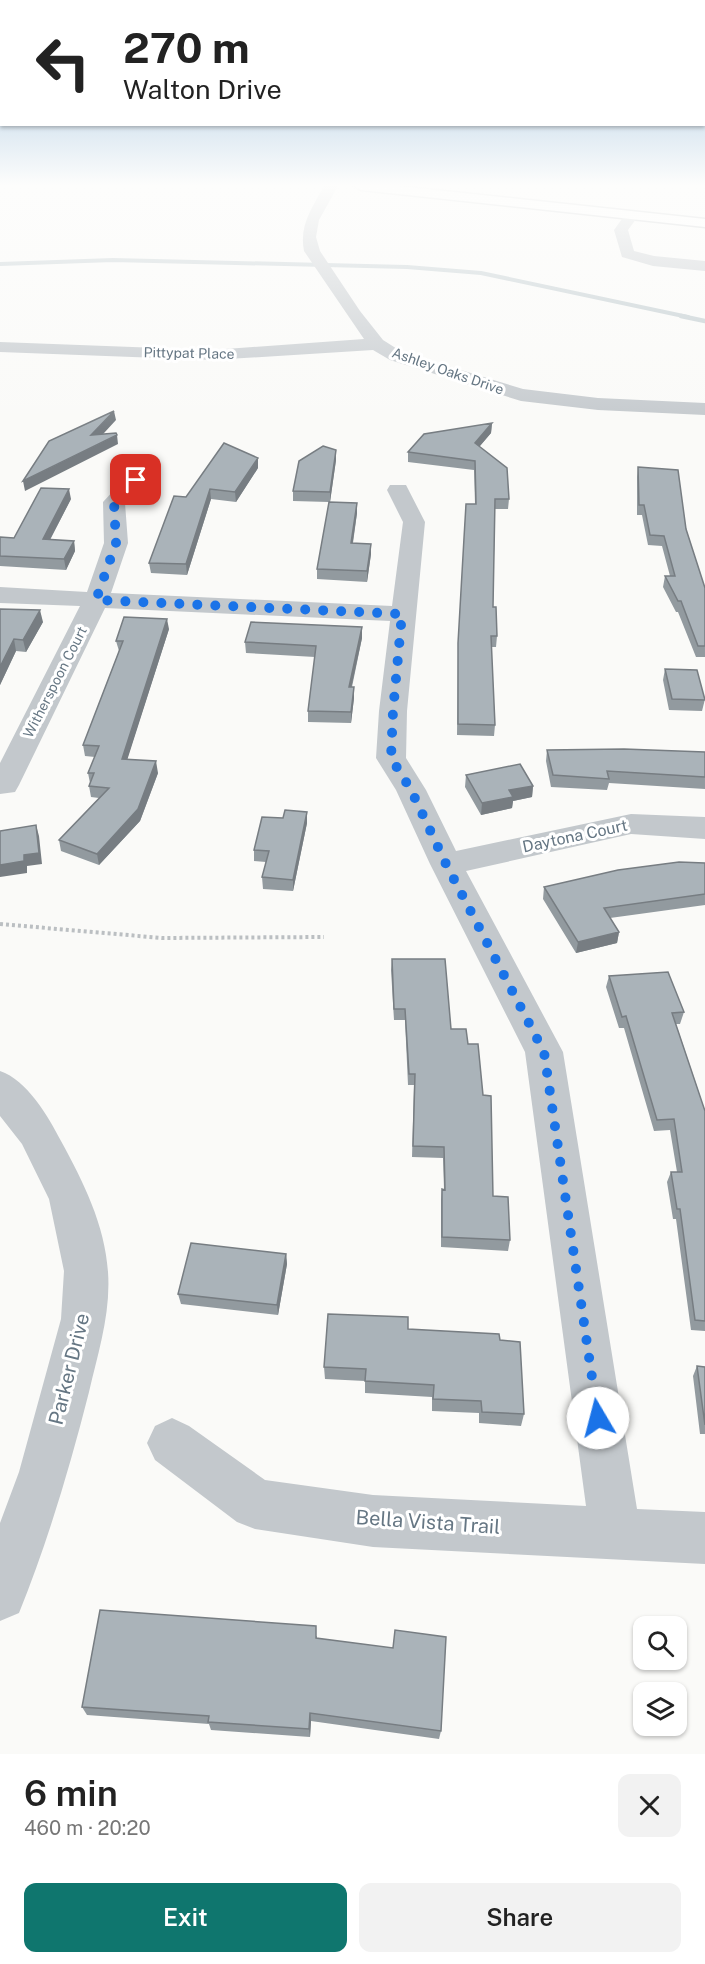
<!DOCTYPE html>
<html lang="en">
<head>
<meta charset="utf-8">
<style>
	:root { --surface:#fff; --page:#f2f2f2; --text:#222; --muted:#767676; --accent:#0f766e }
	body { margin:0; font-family:"Public Sans",sans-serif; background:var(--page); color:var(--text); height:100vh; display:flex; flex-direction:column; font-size:22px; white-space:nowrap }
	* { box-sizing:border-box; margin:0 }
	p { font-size:20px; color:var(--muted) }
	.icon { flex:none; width:33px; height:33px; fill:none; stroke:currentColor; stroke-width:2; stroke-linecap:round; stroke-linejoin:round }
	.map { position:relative; height:1754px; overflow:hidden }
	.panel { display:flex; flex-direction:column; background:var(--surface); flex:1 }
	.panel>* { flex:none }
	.top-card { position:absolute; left:0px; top:0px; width:705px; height:126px; box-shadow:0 2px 4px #0004; background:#fff; color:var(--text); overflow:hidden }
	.fabs { position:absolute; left:633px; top:1616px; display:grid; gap:12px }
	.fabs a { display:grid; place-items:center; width:54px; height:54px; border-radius:12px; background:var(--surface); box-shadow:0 2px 4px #0004; font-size:30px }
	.pin { position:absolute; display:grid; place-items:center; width:51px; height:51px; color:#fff; margin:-26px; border-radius:12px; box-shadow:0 3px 9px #0006 }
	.me { position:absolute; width:66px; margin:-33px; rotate:352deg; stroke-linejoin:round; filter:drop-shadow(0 0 4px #0008) }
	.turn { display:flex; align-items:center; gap:21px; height:126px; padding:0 24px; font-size:27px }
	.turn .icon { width:78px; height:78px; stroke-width:2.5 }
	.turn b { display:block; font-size:42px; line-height:51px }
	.round { display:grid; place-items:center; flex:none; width:63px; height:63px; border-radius:12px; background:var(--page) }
	.summary { display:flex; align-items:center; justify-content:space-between; height:102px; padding:0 24px }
	h1 { font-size:36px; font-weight:600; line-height:45px }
	.primary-button { display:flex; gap:12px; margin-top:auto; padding:12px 24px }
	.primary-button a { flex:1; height:69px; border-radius:12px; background:var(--accent); color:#fff; font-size:24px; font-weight:600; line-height:69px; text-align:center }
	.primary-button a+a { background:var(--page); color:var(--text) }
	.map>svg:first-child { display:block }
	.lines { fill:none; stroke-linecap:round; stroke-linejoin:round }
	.stream-far1 { stroke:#bbc7cb; stroke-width:4 }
	.stream { stroke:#bbc7cb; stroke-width:4.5 }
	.major-casing { stroke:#b5babe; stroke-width:3 }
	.path { stroke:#bbbfc2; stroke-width:4; stroke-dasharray:3 3; stroke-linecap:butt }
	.minor { fill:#c3c8cc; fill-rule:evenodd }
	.major { fill:#fff; fill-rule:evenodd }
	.wall { fill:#929a9f }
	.shaded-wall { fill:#777d82 }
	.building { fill:#aab3b9; stroke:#777d82; stroke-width:1.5 }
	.route { stroke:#1a73e8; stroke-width:10; stroke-dasharray:0 18 }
	.labels { text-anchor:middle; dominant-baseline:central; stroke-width:6; stroke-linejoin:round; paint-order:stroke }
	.far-street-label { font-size:14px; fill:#657683; stroke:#fff }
	.street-label { font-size:16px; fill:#657683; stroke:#fff }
	.near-street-label { font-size:20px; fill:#657683; stroke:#fff }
</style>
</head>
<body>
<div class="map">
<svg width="705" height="1754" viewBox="0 0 705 1754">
	<rect width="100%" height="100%" fill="#fafaf8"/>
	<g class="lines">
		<path class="stream-far1" d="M0,264L113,260L407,267L481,273L688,317"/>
		<path class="stream" d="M681,316L705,321"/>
		<defs>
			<path id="major" d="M354,186H398L705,219V227L361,190Z"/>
		</defs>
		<use href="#major" class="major-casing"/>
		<path class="path" d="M0,924L162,938L324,937"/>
		<path class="minor" d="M324,186H338L319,220L316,237L320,251L360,311L383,340L402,352L523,389L598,398L705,403V415L598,410L521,401L390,360L373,350L212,360L0,352V342L212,350L364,339L304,251C299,225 312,208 324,186Z
			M632,211L639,215L628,230L634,251L654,256L705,261V271L653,266L622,257L614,230L627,212Z
			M136,473L144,475L147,480L125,503L128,543L111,593L392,606L403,522L387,490L390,485H406L425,522L407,711L406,758L426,790L456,851L631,814L705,817V839L631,834L466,871L563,1052L637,1509L705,1512V1564L373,1547L255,1529L237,1522L155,1460L147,1443L155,1426L172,1418L189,1426L265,1480L373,1495L586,1506L525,1052L430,864L396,790L376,758L379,711L390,621L105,608L19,785L15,792L0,794V763L80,606L0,603V587L87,592L104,543L103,502L128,475Z
			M0,1071C27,1080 48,1116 61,1141C83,1181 105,1225 108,1272C111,1313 98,1353 89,1392C70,1467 48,1541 19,1613L0,1621V1523L19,1472L61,1319L64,1271L49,1199L22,1144L0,1116Z"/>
		<use href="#major" class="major"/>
	</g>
	<path class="wall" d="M492,423L491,433L479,447L509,499L508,509H495L493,607L497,636L496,647H491L495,725L494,736L457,735L458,654L466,504H475L474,470L408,462V452Z
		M336,450V460L330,502L357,503V513L353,543L371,554L367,582L317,579V569L329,502L293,501V491Z
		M638,467L686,529L705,588V657H696L678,612H676L663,587L665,576H670L662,546L648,545L642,515H637V477Z
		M258,468L236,502L211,499L187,575L151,573L149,563L186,497Z
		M71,499L50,540L74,541L75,551L66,570L0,566V537L14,538Z
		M0,609L43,622L26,652L16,651L0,685Z
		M362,627V638L352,687H354V698L351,723L308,722V711L315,657L246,653L245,642Z
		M169,629L127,759L158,773L140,821L99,865L61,851L59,840L99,798L91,797L89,786L90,783L88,773L95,757L85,756L83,745L119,651L116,641Z
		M665,669L705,699L702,711L669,710L663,680Z
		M547,750L705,752V789L609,783L607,790L551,787L546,761Z
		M466,775L533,786L532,797L513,801L512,808L481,815L465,787Z
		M307,812V823L293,891L263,889L262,877L266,862L254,861V850L283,818Z
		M705,863V905L610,918L619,932L617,943L576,953L543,899L544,887Z
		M392,959L451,1029L468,1044L493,1196L510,1240L508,1251L441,1247V1200L442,1189H444L443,1158L412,1157L414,1085H408L405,1020H394L391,970Z
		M609,976L684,1012L680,1024H676L705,1111V1331L691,1330L676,1219H673L667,1182L671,1172H677L670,1130L654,1131L624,1028H619L606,987Z
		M286,1254L287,1264L278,1315L181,1304L178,1294Z
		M408,1329L500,1340L524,1414L521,1426L479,1423V1413L432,1411V1397L365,1393V1381L325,1379L324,1367Z
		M697,1366L705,1367V1434H700L693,1376Z
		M317,1636V1638L441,1731L439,1739L311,1721L310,1737L211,1730L209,1724L87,1715L82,1707Z"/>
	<path class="shaded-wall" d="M114,411L116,420L93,445L91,435Z
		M492,423L491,433L474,453L475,443Z
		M117,435L118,444L25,491L23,481Z
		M336,450V460L330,502V492Z
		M258,458V468L236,502L235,492Z
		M69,489L71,499L45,549L43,539Z
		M210,489L211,499L187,575L186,564Z
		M357,503V513L351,554V543Z
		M74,541L75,551L66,570L64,559Z
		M371,544V554L367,582V571Z
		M40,610L43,622L26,652L23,640Z
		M167,619L169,629L124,770L122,759Z
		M362,627V638L349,698V687Z
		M14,639L16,651L0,685V667Z
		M354,687V698L351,723V712Z
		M156,761L158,773L140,821L99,865L97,854Z
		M533,786L532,797L513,801L512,808L481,815L482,803L509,790Z
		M307,812V823L293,891V880Z
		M36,825L39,836L42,864L27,866V873L0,877V865L24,855Z
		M619,932L617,943L576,953L578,942Z
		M286,1254L287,1264L278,1315L277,1305Z
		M310,1713L311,1721L310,1737L309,1729Z"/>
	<path class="building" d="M114,411L91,435L116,433L117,435L23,481L49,441Z
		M492,423L475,443L507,468L509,499H495L493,607H496L497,636H491L495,725L458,724V643L464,538L466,504H476L475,461L408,452L424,434Z
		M224,443L258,458L235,492L210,489L186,564L149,563L174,496L186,497Z
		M323,446L336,450L330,492L293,491L299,461Z
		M638,467L678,470L686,529L705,588V646H698L681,601H678L665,576H675L664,536L650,535L644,505H639Z
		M41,488L69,489L43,539L74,541L64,559L0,556V537L14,538Z
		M329,502L357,503L351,543L371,544L367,571L317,569Z
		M0,609L40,610L23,640L14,639L0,667Z
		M124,617L167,619L122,759L156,761L138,809L97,854L59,840L109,788L89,786L94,773H88L99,746L83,745L123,641H116Z
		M251,622L362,627L349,687H354L351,712L308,711L316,646L245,642Z
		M665,669L697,670L705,700L672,699Z
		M624,749L705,752V777L607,771L609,779L553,775L547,750Z
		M520,764L533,786L509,790L513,797L482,803L466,775Z
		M285,810L307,812L293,880L262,877L269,851L254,850L262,817L283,818Z
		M36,825L39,853L24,855V861L0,865V831Z
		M679,862L705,863V894L604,908L619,932L578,942L544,887L618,870Z
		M392,959H445L451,1029H466L468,1044H478L483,1095L491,1096L493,1196L508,1197L510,1240L442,1237V1189L445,1190L444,1147L413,1146L415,1074H409L405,1009H394Z
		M668,972L684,1012L672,1013L705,1111V1321L695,1320L680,1209H677L671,1172H682L674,1119L657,1120L626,1016L622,1017L609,976Z
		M191,1243L286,1254L277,1305L178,1294Z
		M328,1314L408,1317V1329L499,1334L500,1340L520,1342L524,1414L482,1412L481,1401L433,1399L434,1385L365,1381L366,1369L324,1367Z
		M697,1366L705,1367V1425Z
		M100,1610L316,1626V1638L393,1648L395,1630L446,1637L441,1731L310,1713L309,1729L208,1722L209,1716L82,1707Z"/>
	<linearGradient id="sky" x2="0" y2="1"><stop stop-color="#96bcdc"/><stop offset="0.43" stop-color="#fdfdfc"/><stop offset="1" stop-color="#fdfdfc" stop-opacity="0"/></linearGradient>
	<rect width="705" height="431" fill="url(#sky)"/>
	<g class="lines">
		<path class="route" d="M136,480L114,502L116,543L96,600L402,614L393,711L391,758L411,790L446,864L544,1052L598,1418"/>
	</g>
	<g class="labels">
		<g class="far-street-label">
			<text transform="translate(189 353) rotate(1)">Pittypat Place</text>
			<text transform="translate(448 371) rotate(19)">Ashley Oaks Drive</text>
			<text transform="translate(55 682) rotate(-63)">Witherspoon Court</text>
		</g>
		<g class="street-label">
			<text transform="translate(575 836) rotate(-12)">Daytona Court</text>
		</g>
		<g class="near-street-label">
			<text transform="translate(69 1369) rotate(-76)">Parker Drive</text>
			<text transform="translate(428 1522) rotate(4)">Bella Vista Trail</text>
		</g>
	</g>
</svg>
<div class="fabs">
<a><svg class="icon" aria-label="search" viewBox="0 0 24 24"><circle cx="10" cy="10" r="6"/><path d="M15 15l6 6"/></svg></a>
<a><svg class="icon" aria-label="layers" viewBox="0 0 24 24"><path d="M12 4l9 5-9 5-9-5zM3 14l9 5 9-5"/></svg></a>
</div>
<div class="pin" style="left:136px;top:480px;background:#d93025"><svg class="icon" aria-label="arrive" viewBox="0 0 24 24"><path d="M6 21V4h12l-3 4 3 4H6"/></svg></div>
<svg class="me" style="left:598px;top:1418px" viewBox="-20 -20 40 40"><circle r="19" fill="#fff"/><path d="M0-13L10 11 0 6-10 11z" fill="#1a73e8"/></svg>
<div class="top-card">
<div class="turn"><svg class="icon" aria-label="left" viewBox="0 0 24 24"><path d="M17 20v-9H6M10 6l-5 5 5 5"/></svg><div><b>270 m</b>Walton Drive</div></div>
</div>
</div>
<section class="panel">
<div class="summary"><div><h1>6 min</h1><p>460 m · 20:20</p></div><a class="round"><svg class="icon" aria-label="close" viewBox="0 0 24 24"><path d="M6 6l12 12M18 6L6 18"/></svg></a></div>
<div class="primary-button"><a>Exit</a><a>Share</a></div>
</section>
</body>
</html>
